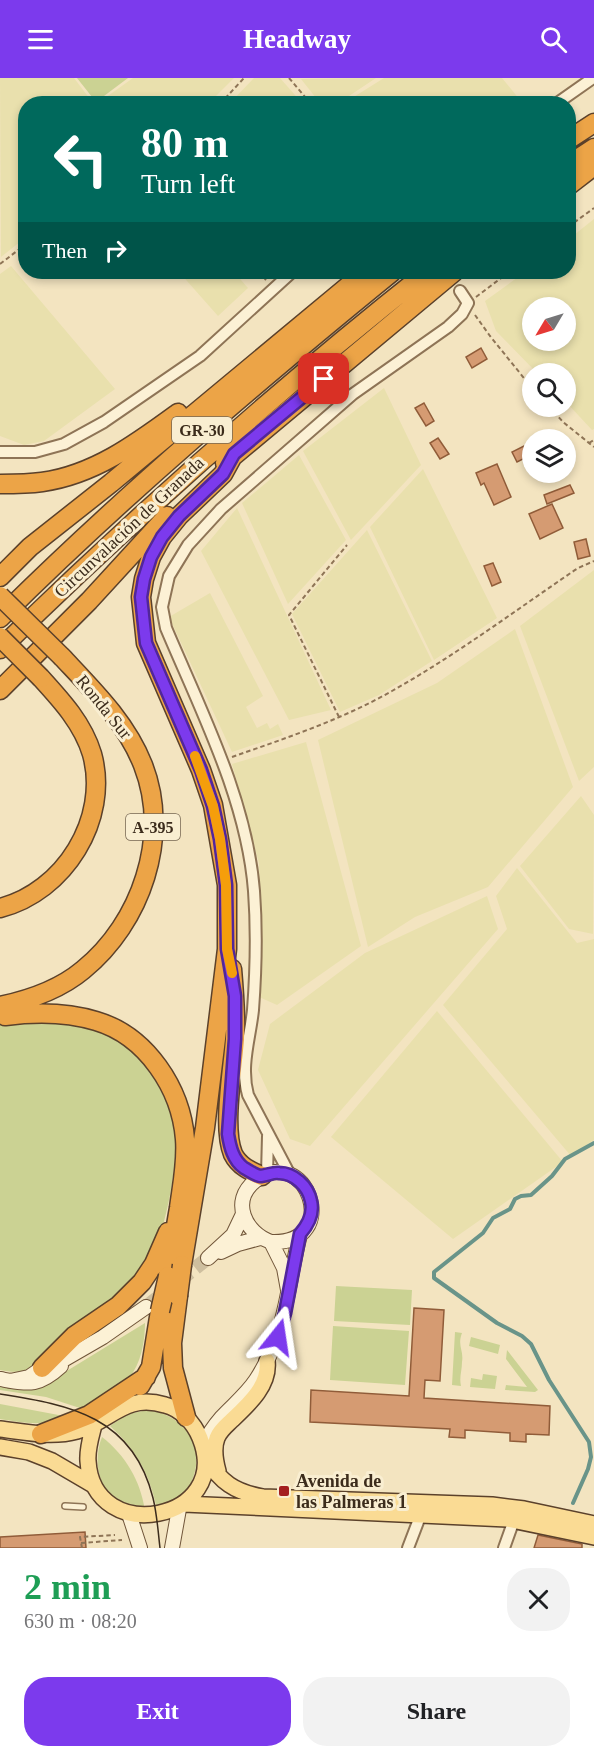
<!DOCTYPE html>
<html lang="en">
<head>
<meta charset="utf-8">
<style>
	:root { --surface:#fff; --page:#f2f2f2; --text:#202124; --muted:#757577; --accent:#7c3aed }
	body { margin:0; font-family:Georgia,serif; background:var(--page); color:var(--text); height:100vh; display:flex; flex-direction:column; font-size:22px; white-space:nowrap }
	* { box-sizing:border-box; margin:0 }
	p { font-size:20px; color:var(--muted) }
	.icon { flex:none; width:33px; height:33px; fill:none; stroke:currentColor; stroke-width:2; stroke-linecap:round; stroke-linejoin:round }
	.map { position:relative; height:1470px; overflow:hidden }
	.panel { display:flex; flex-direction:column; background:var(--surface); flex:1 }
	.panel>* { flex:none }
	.hud { position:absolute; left:18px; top:18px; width:558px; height:183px; border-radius:24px; box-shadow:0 3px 9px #0003; background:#00695c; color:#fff; overflow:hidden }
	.needle { width:39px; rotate:232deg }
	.fabs { position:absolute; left:522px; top:219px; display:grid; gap:12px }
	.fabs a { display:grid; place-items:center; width:54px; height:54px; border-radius:50%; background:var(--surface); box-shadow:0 3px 9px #0003; font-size:30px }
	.pin { position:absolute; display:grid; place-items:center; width:51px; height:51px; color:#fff; margin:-26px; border-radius:12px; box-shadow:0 3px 9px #0006 }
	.me { position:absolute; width:66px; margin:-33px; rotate:15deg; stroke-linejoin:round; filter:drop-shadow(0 0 4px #0008) }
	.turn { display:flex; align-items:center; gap:21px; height:126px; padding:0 24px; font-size:27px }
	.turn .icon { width:78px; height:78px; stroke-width:2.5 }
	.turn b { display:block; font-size:42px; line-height:51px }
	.then { display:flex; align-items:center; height:57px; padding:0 24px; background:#0003; gap:12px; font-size:22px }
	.round { display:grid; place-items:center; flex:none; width:63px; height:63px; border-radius:24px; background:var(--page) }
	.summary { display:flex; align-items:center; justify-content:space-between; height:102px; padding:0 24px }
	h1 { font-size:36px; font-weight:700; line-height:45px; color:#1e9e55 }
	.button { display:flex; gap:12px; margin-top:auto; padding:12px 24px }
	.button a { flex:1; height:69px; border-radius:24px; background:var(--accent); color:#fff; font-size:24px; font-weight:700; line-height:69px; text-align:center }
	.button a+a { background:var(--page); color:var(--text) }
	header { display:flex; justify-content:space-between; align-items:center; height:78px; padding:0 24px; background:var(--accent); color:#fff; font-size:27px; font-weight:700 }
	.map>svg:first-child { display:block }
	.farmland { fill:#e9e0ad; fill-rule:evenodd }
	.green { fill:#cbd293 }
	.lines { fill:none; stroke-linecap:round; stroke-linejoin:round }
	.stream { stroke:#699489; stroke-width:4 }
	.building { fill:#d59b72; stroke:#905c39; stroke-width:1.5 }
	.secondary-tunnel { stroke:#cebf9f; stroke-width:14; stroke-dasharray:14 7; stroke-linecap:butt }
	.lane-casing { stroke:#8e7456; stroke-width:8 }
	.street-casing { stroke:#8e7456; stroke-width:14 }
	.secondary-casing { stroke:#705539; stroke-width:16 }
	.primary-casing { stroke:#5b412b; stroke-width:18 }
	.highway-casing { stroke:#5b412b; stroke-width:21 }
	.path { stroke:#8e7456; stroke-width:2; stroke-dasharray:4.5 3; stroke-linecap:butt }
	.lane { stroke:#fcf1d5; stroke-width:5 }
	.street { stroke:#fcf1d5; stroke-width:10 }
	.secondary { stroke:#fcf1d5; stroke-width:14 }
	.primary { stroke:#fadb94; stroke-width:15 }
	.highway { stroke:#eca447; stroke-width:18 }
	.tram { stroke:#3c2c1c; stroke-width:1.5 }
	.highway-bridge-casing { stroke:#5b412b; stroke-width:21; stroke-linecap:butt }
	.highway-bridge { stroke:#eca447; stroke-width:18 }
	.route-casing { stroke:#51269a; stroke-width:15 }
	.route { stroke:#7c3aed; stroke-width:10 }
	.slow { stroke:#f59e0b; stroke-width:10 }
	.poi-dot { fill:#a41f1f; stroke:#f9eed1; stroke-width:2 }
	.labels { text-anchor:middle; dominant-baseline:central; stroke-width:6; stroke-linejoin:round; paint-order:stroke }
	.shield { fill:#f9eed1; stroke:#756652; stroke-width:1.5 }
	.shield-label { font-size:16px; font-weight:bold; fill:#3c2c1c }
	.street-label { font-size:18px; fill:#3c2c1c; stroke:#f9eed1 }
	.poi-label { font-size:18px; font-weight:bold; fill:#3c2c1c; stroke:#f9eed1; text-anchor:start }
</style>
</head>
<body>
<header><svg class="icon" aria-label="menu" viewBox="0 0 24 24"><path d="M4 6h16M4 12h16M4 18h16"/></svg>Headway<svg class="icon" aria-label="search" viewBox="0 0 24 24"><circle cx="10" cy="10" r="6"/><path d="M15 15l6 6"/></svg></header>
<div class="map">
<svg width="594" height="1470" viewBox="0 0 594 1470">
	<rect width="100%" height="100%" fill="#f3e4c0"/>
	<path class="farmland" d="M0,0H74L93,25L26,26L25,160L1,179Z
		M133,0H234L209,25H98Z
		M254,0H280L302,25H230Z
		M376,0L337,26L320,25L301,1Z
		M384,0H502L520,22L513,26L344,25Z
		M594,141V351L592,352L566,324V296L537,295L496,253L485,223L525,194H568L569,161ZM532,230H566V262H532Z
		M11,188L115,311L44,363L24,367L0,358V196Z
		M179,194H234L248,210L218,238Z
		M384,310L421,387L351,462L303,373Z
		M299,377L346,462L288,526L242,425Z
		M423,391L497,540L434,582L370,449Z
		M237,430L331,632L289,642L201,473Z
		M367,452L432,583L379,617L340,634L292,536Z
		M594,492V689L579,703L520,548Z
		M210,515L263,618L246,629L257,650L267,645L270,651L278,646L283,657L232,674L169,539Z
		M515,551L573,709L488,809L415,839L368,869L318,662L437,605Z
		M306,664L361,868L277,927L259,919L261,892L259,785L232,686Z
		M581,718L594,737L593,856L569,851L520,788Z
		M517,790L577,865L594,861V1062L571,1078L443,927L507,851L496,818Z
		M487,818L498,851L310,1068L290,1061L258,992L270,946L365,875Z
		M437,933L563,1084L453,1161L331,1059Z"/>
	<path class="green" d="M77,0H128L96,24Z
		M15,944C42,944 69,942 96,951C135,965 165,1008 174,1047C180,1079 166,1153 150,1181C138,1203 117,1218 99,1233C78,1251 57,1269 36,1287C23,1295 15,1295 0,1292V946Z
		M336,1208L412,1212L410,1247L334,1243Z
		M145,1245C145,1263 141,1286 129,1300C119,1313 100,1322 86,1332L46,1319L0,1312V1308L21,1311L39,1310Z
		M333,1248L409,1253L405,1307L330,1302Z
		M455,1254L462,1255C457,1268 464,1272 462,1284C462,1293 459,1299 461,1308L452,1307Z
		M471,1259L500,1267L498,1276L469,1268Z
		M507,1272L538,1312L535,1314L505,1312L506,1307L527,1309L506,1281Z
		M483,1296L497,1298L495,1311L470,1309L471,1300L482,1302Z
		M0,1326L64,1338C48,1350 19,1344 0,1341Z
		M148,1332C178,1336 203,1360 195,1393C193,1402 189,1411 182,1417C175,1423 165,1427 157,1431C149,1395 137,1373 110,1348L127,1336Z
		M102,1359C126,1378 140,1402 145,1432C138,1430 129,1429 122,1425C97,1413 93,1382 102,1359Z"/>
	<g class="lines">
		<path class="stream" d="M573,1425L588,1391L591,1379L589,1364L549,1302L531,1266L522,1258L497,1245L434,1200V1194L483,1155L493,1140L510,1131L515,1121L521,1118L531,1117L552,1098L565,1081L594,1065"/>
	</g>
	<path class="building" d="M481,270L487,281L472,290L466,279Z
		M424,325L434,343L426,348L415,330Z
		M438,360L449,376L440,381L430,365Z
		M524,368L529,378L517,384L512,374Z
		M497,386L511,419L494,427L484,405L481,407L476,395Z
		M570,407L574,415L547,426L544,417Z
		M552,426L563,450L540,461L529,436Z
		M586,461L590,478L578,481L574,464Z
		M493,485L501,504L492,508L484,488Z
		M414,1230L444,1232L440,1303L425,1302L424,1320L550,1328L549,1357L526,1356V1364L510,1363V1355L465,1352V1360L449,1359L450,1351L310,1344L311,1312L409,1318Z
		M85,1454L86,1470H0V1459Z
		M538,1457L582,1466V1470H534Z"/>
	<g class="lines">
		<path class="secondary-tunnel" d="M146,1229L208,1180"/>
		<defs>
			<path id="lane" d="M65,1428L83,1429"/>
			<path id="street" d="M556,26L593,0
				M0,374H35L64,366L104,344L200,278L292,194
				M267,1096L268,1058
				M290,1097L248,1017C240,988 250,961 253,932C256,892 257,853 254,813C247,722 201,633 166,550L162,529L169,498L188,467L221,431L353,316L448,249L462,236L468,225L460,213
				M408,1470L421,1436
				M504,1470L514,1442"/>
			<path id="secondary" d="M271,1164C344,1167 306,1063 255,1103C230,1123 245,1155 271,1164L284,1190L288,1212
				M221,1174L238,1166L260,1160
				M208,1180L233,1157L243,1136
				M0,1301C29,1306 38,1309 61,1288
				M10,1303L29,1299L42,1290L58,1285L103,1259L146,1229
				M203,1367C208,1357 214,1348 221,1340C233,1327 246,1317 256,1302C288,1252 286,1211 300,1157
				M130,1439L140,1470
				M172,1470L179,1431"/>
			<path id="primary" d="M0,1351C25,1354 52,1360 77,1353C112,1343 124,1315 165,1327C181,1331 194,1345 200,1360C234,1443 93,1470 88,1383C87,1371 91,1359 94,1347
				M0,1369L29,1374L52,1383L93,1407
				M205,1380C221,1404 234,1414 263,1419L492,1427L524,1431L594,1446
				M218,1393C215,1382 213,1370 217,1360C220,1352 227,1347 232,1342C249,1326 270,1307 267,1283
				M184,1426L507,1441L594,1459"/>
			<path id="highway" d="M568,62L594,45
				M568,87L594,70
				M568,108L594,88
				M225,385L454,194
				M0,406C14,406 28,406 42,404C94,397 137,365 178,335
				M0,499L30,469L111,405L365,194
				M0,540C124,417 257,304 392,194
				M0,571C136,438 278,312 427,194
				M0,612L89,523L167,438
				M0,830C64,814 110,741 92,676C83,646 62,623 41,600
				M232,891C234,914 236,937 235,961C233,991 222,1049 233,1076C239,1088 250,1093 262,1098
				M0,928C29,922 59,912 83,892C141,845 171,759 143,687C126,644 93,612 62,579
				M5,938C35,934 67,934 96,943C147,958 181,1011 185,1061C187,1084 182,1107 179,1130C175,1152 172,1175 168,1198
				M182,1187L205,1050L227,871V807L213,727L201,692L146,565L141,519L144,501L151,479L162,459L179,438L223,396L234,376
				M178,1218L172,1265L173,1290L186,1339
				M42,1290L74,1258L118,1228L142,1204L154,1186L168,1154
				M140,1308L151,1289L160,1233
				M41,1356L89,1337L146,1299"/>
		</defs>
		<use href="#lane" class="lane-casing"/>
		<use href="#street" class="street-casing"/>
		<use href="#secondary" class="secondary-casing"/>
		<use href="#primary" class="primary-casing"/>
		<use href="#highway" class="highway-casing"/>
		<path class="path" d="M289,0L311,26
			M220,26L244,0
			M568,149L594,130
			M0,186L26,166
			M259,194L266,202
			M476,219L509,194
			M475,237L490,258L532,310
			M549,328L563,344L594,369
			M589,365L594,362
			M339,639L289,537L347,467
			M232,679C286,660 341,642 392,613C456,577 516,532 578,490L594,483
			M81,1465L122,1462
			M82,1470L80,1459L115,1457"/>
		<use href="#lane" class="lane"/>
		<use href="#street" class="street"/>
		<use href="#secondary" class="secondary"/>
		<use href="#primary" class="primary"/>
		<use href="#highway" class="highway"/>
		<path class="tram" d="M0,1316C71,1327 133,1339 153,1420C157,1436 158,1453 160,1470"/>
		<defs>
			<path id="highway-bridge" d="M0,518L62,579
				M0,559L41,600
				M178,1218L182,1187
				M160,1233L168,1198"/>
		</defs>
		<use href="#highway-bridge" class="highway-bridge-casing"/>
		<use href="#highway-bridge" class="highway-bridge"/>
	</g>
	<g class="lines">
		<defs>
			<path id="route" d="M278,1259L285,1235L300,1156C308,1147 314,1136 311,1123C308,1108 294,1095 279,1095C273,1094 266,1098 260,1098C255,1097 248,1092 244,1090C233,1082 230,1069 228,1056L235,961V918L227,871L226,807L220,761L213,728L201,692L146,565L141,519L144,501L151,479L162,459L179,438L223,396L234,376L324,301"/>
		</defs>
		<use href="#route" class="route-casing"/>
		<use href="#route" class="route"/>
		<path class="slow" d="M195,678L213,728L220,761L226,807L227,871L232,895"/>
	</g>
	<rect class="poi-dot" x="278" y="1407" width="12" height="12" rx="3"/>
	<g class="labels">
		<g class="shield">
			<rect x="172" y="339" width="60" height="26" rx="4.5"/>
			<rect x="126" y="736" width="54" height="26" rx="4.5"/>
		</g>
		<g class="shield-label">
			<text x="202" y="352">GR-30</text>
			<text x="153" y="749">A-395</text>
		</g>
		<g class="street-label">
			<text transform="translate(129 449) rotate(-43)">Circunvalación de Granada</text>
			<text transform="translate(104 629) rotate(51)">Ronda Sur</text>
		</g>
		<g class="poi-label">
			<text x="296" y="1403">Avenida de<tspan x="296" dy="21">las Palmeras 1</tspan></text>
		</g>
	</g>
</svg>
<div class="fabs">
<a><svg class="needle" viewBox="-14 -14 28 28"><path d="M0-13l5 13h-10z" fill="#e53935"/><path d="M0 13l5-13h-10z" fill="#757577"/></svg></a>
<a><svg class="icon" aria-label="search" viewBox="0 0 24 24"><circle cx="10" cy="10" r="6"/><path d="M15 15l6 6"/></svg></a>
<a><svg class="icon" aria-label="layers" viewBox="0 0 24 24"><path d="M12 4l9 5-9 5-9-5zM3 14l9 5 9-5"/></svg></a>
</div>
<div class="pin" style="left:324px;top:301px;background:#d93025"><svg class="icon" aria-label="arrive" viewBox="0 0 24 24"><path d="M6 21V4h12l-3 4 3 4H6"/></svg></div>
<svg class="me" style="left:278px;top:1259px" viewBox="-20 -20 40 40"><path d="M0-17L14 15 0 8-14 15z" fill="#7c3aed" stroke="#fff" stroke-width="4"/></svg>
<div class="hud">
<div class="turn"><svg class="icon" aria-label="left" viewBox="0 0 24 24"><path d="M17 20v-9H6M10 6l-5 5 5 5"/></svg><div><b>80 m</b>Turn left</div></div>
<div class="then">Then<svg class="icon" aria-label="right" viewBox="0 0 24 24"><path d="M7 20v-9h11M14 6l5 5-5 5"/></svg></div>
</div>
</div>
<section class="panel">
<div class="summary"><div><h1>2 min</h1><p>630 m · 08:20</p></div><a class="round"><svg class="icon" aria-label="close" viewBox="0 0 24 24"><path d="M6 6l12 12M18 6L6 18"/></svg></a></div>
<div class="button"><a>Exit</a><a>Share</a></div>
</section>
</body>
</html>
